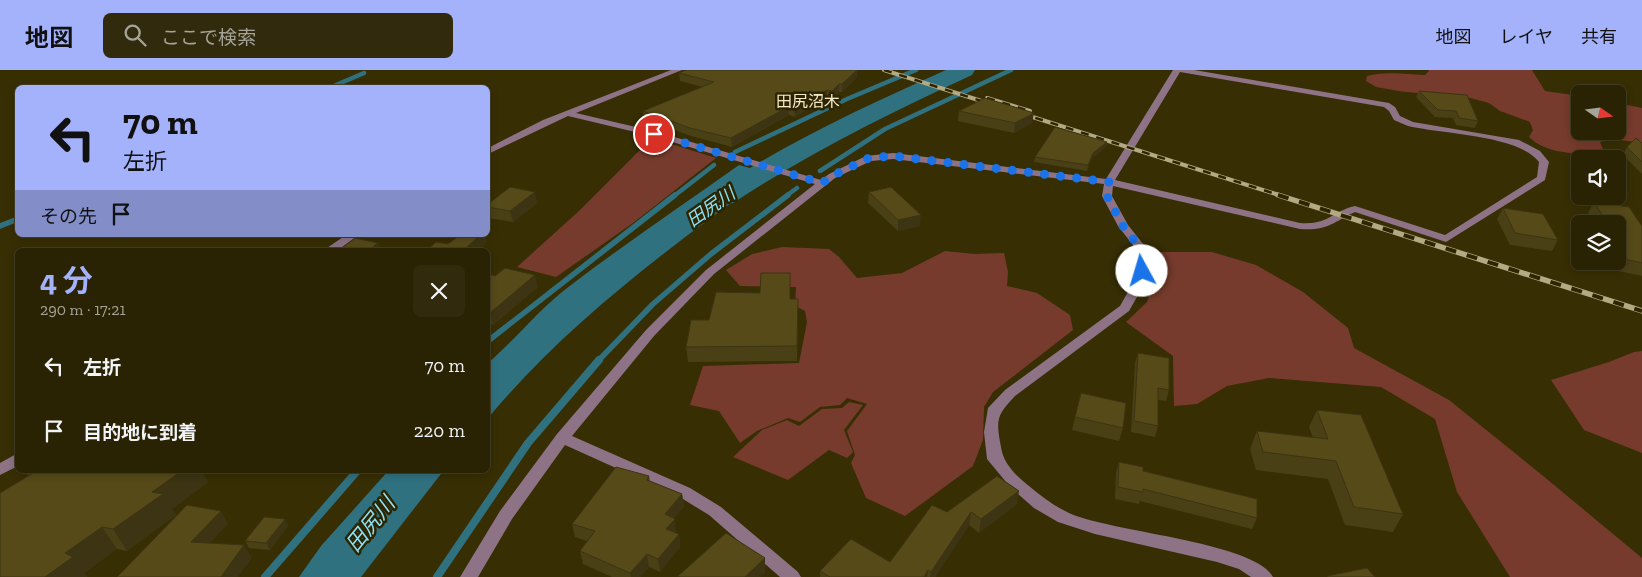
<!DOCTYPE html>
<html lang="ja">
<head>
<meta charset="utf-8">
<style>
	:root { --surface:#292203; --page:#312a0d; --text:#f1f3f6; --muted:#a5a49a; --line:#453f25; --accent:#a4b2fc }
	body { margin:0; font-family:"Zilla Slab","Noto Sans JP",serif; background:var(--page); color:var(--text); height:100vh; display:flex; flex-direction:column; font-size:19px; white-space:nowrap }
	* { box-sizing:border-box; margin:0 }
	p { font-size:16px; color:var(--muted) }
	.icon { flex:none; width:28px; height:28px; fill:none; stroke:currentColor; stroke-width:2; stroke-linecap:round; stroke-linejoin:round }
	.map { position:relative; flex:1; overflow:hidden }
	.drawer { position:absolute; left:15px; top:178px; width:475px; height:225px; display:flex; flex-direction:column; background:var(--surface); border-radius:8px; box-shadow:0 2px 8px #0003,0 0 0 1px var(--line) }
	.drawer>* { flex:none }
	.guide { position:absolute; left:15px; top:15px; width:475px; height:152px; border-radius:8px; box-shadow:0 2px 8px #0003,0 0 0 1px var(--line); background:#a4b2fc; color:#111; overflow:hidden }
	.needle { width:32px; rotate:104deg }
	.fabs { position:absolute; left:1571px; top:15px; display:grid; gap:10px }
	.fabs a { display:grid; place-items:center; width:55px; height:55px; border-radius:8px; background:var(--surface); box-shadow:0 2px 8px #0003,0 0 0 1px var(--line); font-size:25px }
	.pin { position:absolute; display:grid; place-items:center; width:42px; height:42px; color:#fff; margin:-21px; border:2px solid #fff; border-radius:50%; box-shadow:0 1px 5px #0007 }
	.me { position:absolute; width:55px; margin:-28px; rotate:354deg; stroke-linejoin:round; filter:drop-shadow(0 0 4px #0008) }
	.turn { display:flex; align-items:center; gap:18px; height:105px; padding:0 25px; font-size:22px }
	.turn .icon { width:65px; height:65px; stroke-width:2.5 }
	.turn b { display:block; font-size:35px; line-height:42px }
	.then { display:flex; align-items:center; height:48px; padding:0 25px; background:#0003; gap:10px; font-size:19px }
	.round { display:grid; place-items:center; flex:none; width:52px; height:52px; border-radius:8px; background:var(--page) }
	.headline { display:flex; align-items:center; justify-content:space-between; height:85px; padding:0 25px }
	h1 { font-size:30px; font-weight:700; line-height:38px; color:var(--accent) }
	ul { padding:0; list-style:none }
	li { display:flex; align-items:center; gap:15px; height:65px; padding:0 25px }
	li div { flex:1 }
	li b { display:block; font-size:19px }
	li em { font-style:normal }
	header { display:flex; align-items:center; gap:30px; box-sizing:border-box; height:70px; padding:0 25px; background:var(--accent); color:#111 }
	header strong { font-size:24px }
	nav { display:flex; gap:28px; margin-inline-start:auto; font-size:18px }
	.search { width:350px; height:45px; background:var(--page); display:flex; align-items:center; gap:12px; box-sizing:border-box; padding:0 18px; border-radius:8px; color:var(--muted); font-size:19px }
	.map>svg:first-child { display:block }
	.green { fill:#763b2c }
	.water { fill:#307180 }
	.lines { fill:none; stroke-linecap:round; stroke-linejoin:round }
	.stream-far2 { stroke:#307180; stroke-width:4.5 }
	.stream-far1 { stroke:#307180; stroke-width:5.5 }
	.stream { stroke:#307180; stroke-width:8 }
	.river { fill:#307180; fill-rule:evenodd }
	.minor { fill:#8e7387; fill-rule:evenodd }
	.rail-far1-casing { stroke:#b3aa84; stroke-width:4 }
	.rail-casing { stroke:#b3aa84; stroke-width:5.5 }
	.rail-far1 { stroke:#2d2400; stroke-width:2.5; stroke-dasharray:8; stroke-linecap:butt }
	.rail { stroke:#2d2400; stroke-width:4; stroke-dasharray:11; stroke-linecap:butt }
	.wall { fill:#4a4016 }
	.shaded-wall { fill:#3c3412 }
	.building { fill:#564a19; stroke:#3c3412 }
	.route { stroke:#1a73e8; stroke-width:9; stroke-dasharray:0 16.2 }
	.labels { text-anchor:middle; dominant-baseline:central; stroke-width:5; stroke-linejoin:round; paint-order:stroke }
	.far-quarter-label { font-size:16px; fill:#f4ebc7; stroke:#2d2400 }
	.water-label { font-size:18px; font-style:italic; fill:#8be0f5; stroke:#2d2400 }
	.near-water-label { font-size:21px; font-style:italic; fill:#8be0f5; stroke:#2d2400 }
</style>
</head>
<body>
<header>
<strong>地図</strong>
<div class="search"><svg class="icon" aria-label="search" viewBox="0 0 24 24"><circle cx="10" cy="10" r="6"/><path d="M15 15l6 6"/></svg>ここで検索</div>
<nav><a>地図</a><a>レイヤ</a><a>共有</a></nav>
</header>
<div class="map">
<svg width="1642" height="507" viewBox="0 0 1642 507">
	<rect width="100%" height="100%" fill="#372e04"/>
	<path class="green" d="M1428,0H1532L1545,21L1580,26V61H1618V33L1642,38V73L1613,69L1600,72L1605,84C1580,84 1547,85 1529,67L1533,60L1530,52L1500,41L1489,33L1463,26L1405,22L1376,17L1366,11L1367,6C1386,1 1405,4 1425,5L1429,1Z
		M652,68L716,88L633,153L556,207L517,197L579,141Z
		M782,177L829,179L839,187L857,208L902,203L945,181L975,184L1004,183L1008,202L1007,216L1037,223L1070,245L1073,260L993,322L984,337L983,370L973,396L905,446L866,428L851,393L855,385L847,361L867,334L847,328L840,335L820,337L800,352L788,348L757,361L740,373L719,341L690,335L703,296L799,293L807,252L805,241L795,236L796,217L740,216L726,200L752,184Z
		M1156,182H1212L1256,195L1303,222L1348,258L1354,278L1449,330L1542,405L1642,488V507H1510L1457,422L1435,349L1381,317L1269,308L1227,316L1197,334L1174,336L1173,286L1126,252L1147,232L1157,203Z
		M1642,281V383L1584,360L1551,310L1609,292L1634,282Z
		M849,332L863,335L844,360L853,382L847,388L829,380L788,410L733,387L762,360L787,350L799,356L822,339L842,338Z"/>
	<path class="water" d="M739,95L771,104C670,177 568,252 488,348V293C517,268 540,238 571,215C626,173 683,135 739,95Z
		M389,400H444L361,507H299L321,476Z"/>
	<g class="lines">
		<path class="stream-far2" d="M329,18L364,3
			M735,82L847,29L916,0
			M820,101L885,59L1011,0
			M674,126L714,95
			M786,126L797,118"/>
		<path class="stream-far1" d="M0,156L18,149
			M488,271L675,125
			M598,291L653,234L711,184L788,125"/>
		<path class="stream" d="M265,507L358,400
			M437,507L528,373L599,290"/>
		<path class="river" d="M946,0H975L972,5C890,43 809,83 733,133L723,136L713,133L708,127C718,113 740,104 755,95C816,59 881,29 946,0Z"/>
		<path class="minor" d="M671,0H682L576,43L657,62L821,110L829,104L866,86L893,83L1106,109L1173,0H1194L1389,33L1395,37L1400,46L1413,52L1519,70L1540,81L1549,92L1545,110L1446,172L1355,142C1332,153 1327,161 1300,159L1113,116L1112,126L1128,155L1147,179L1150,188L1145,213L1129,241L1015,326C996,346 996,350 1001,377C1003,393 1016,406 1029,416C1041,426 1054,436 1069,443C1110,462 1255,472 1273,507H1251L1239,499L1217,492L1095,464L1058,452L1034,438L1011,418L987,389L984,362L988,338L1005,320L1120,236L1133,213L1138,188L1136,179L1118,156L1102,126L1104,114L893,89L871,91L835,108L714,204L654,266L572,366L690,418L721,437L798,502L801,507H780L709,445L678,426L565,375L512,449L478,507H460L500,441L557,364L646,260L706,200L815,114L652,66L568,46L488,84V78L543,50ZM1180,2L1384,37L1389,41L1394,50L1408,56C1442,64 1519,65 1539,92L1537,107L1445,165L1355,136C1330,142 1330,155 1300,153L1115,110Z
			M346,165H359L338,180H324Z
			M18,383V396L0,405V393Z"/>
		<defs>
			<path id="rail-far1" d="M884,0L994,35
				M987,28L1030,41
				M1020,43L1282,126"/>
			<path id="rail" d="M1278,125L1642,241"/>
		</defs>
		<use href="#rail-far1" class="rail-far1-casing"/>
		<use href="#rail" class="rail-casing"/>
		<use href="#rail-far1" class="rail-far1"/>
		<use href="#rail" class="rail"/>
	</g>
	<path class="wall" d="M686,0H857V7L842,22H839L832,29L827,28L795,47L789,45L732,77L691,66L644,49L643,41L703,17L680,11L679,3Z
		M1419,21L1478,51L1475,58L1456,55L1453,48L1435,47L1416,27Z
		M959,41L1032,53L1014,63L958,51Z
		M1107,72L1106,77L1092,88L1087,101L1034,92L1035,87Z
		M1642,73V104L1623,85L1627,77Z
		M869,122L920,156L898,161L868,133Z
		M1594,132L1642,156V206L1613,200V196L1608,195L1607,191H1618V154H1595L1588,143Z
		M537,133L513,152L488,148V134Z
		M1503,138L1558,170L1552,181L1510,175L1497,149Z
		M790,203V229L798,244L797,291L688,292L686,277L709,250L760,223Z
		M488,204L538,217L493,255L488,253Z
		M1138,283L1169,320L1166,331L1158,330V356L1155,367L1131,362L1135,293Z
		M1081,323L1123,358L1119,371L1072,360Z
		M1317,340L1403,444L1393,462L1345,455L1328,409L1256,400L1250,379L1257,361L1313,368L1309,357Z
		M1119,392L1257,448L1252,459L1140,431L1139,434L1115,429L1116,403Z
		M24,400H201L208,412L172,439L176,445L127,481L117,479L84,503L87,507H0L28,406Z
		M649,406L650,411L682,424L684,437L674,448L676,462V463L679,464L680,477L660,502L649,497L640,507H612L583,494L580,481L587,471L575,467L572,454Z
		M1017,434L979,463L969,455L935,507H820V501L890,492L947,442Z
		M285,449L288,456L270,480L249,478L245,471Z"/>
	<path class="shaded-wall" d="M857,0V7L842,22V14Z
		M839,14V22L832,29V21Z
		M827,20V28L795,47L794,39Z
		M788,37L789,45L732,77L731,68Z
		M1034,43L1032,53L1014,63L1015,53Z
		M1107,72L1106,77L1092,88L1087,101L1088,95L1093,83Z
		M535,122L537,133L513,152L510,141Z
		M921,145L920,156L898,161V150Z
		M480,165H485L487,172L479,180H464Z
		M378,173L381,180H369Z
		M535,205L538,217L493,255L490,243Z
		M798,229V244L797,291V276Z
		M183,400H201L208,412L172,439L176,445L127,481L113,459L152,422Z
		M1019,421L1017,434L979,463L981,449Z
		M682,424L684,437L667,457L665,444Z
		M221,441L228,454L199,485L191,472Z
		M971,442L969,455L935,507H930L931,502Z
		M285,449L288,456L270,480L266,473Z
		M675,449L676,462L668,472L666,459Z
		M102,457L117,479L84,503L87,507H45L65,483Z
		M679,464L680,477L660,502L658,489Z
		M244,475L252,488L238,507H221Z
		M647,484L649,497L640,507H631L630,503Z
		M765,488V502L760,507H745Z
		M928,500L927,507H924Z"/>
	<path class="building" d="M686,0H857L842,14H839L832,21L827,20L794,39L788,37L731,68L690,58L643,41L714,12L679,3Z
		M1419,21L1467,25L1478,51L1459,48L1456,41L1438,40Z
		M985,28L1034,43L1015,53L959,41Z
		M1055,57L1107,72L1093,83L1088,95L1035,87Z
		M1636,68L1642,73V92L1627,77Z
		M510,117L535,122L510,141L488,137V134Z
		M891,117L921,145L898,150L869,122Z
		M1594,132L1629,137L1642,156V193L1620,188V184H1618V154H1608Z
		M1503,138L1543,144L1558,170L1515,163Z
		M460,165H480L464,180H427L436,172L448,174Z
		M355,168L378,173L369,180H339Z
		M505,198L535,205L490,243L488,242V204L495,206Z
		M761,203H790V229H798L797,276L686,277L691,250H709L716,222L760,223Z
		M1138,283L1169,288V320L1158,318V356L1134,351Z
		M1081,323L1126,333L1123,358L1075,347Z
		M1317,340L1361,345L1403,444L1354,437L1336,391L1263,382L1257,361L1328,369Z
		M1119,392L1143,397V401L1257,429V448L1143,419V422L1118,417Z
		M616,397L649,406L647,410L682,424L665,444L675,449L666,459L679,464L658,489L647,484L630,503L580,481L595,461L572,454Z
		M38,400H183L152,422L163,424L113,459L102,457L65,483L73,487L45,507H0V423Z
		M997,406L1019,421L981,449L971,442L931,502L928,500L924,507H830L820,501L851,469L890,492L932,435L947,442Z
		M187,435L221,441L191,472L244,475L221,507H117Z
		M264,447L285,449L266,473L245,471Z
		M726,463L765,488L745,507H680L678,506Z
		M1367,498L1375,507H1328L1327,506Z"/>
	<g class="lines">
		<path class="route" d="M654,64L822,113L832,106L869,88L893,86L1109,112L1107,126L1123,156L1141,179L1144,188L1142,201"/>
	</g>
	<g class="labels">
		<g class="far-quarter-label">
			<text x="808" y="31">田尻沼木</text>
		</g>
		<g class="water-label">
			<text transform="translate(711 137) rotate(-35)">田尻川</text>
		</g>
		<g class="near-water-label">
			<text transform="translate(370 454) rotate(-51)">田尻川</text>
		</g>
	</g>
</svg>
<div class="fabs">
<a><svg class="needle" viewBox="-14 -14 28 28"><path d="M0-13l5 13h-10z" fill="#e53935"/><path d="M0 13l5-13h-10z" fill="#a5a49a"/></svg></a>
<a><svg class="icon" aria-label="sound" viewBox="0 0 24 24"><path d="M4 9h4l5-4v14l-5-4H4zM17 9q2 3 0 6"/></svg></a>
<a><svg class="icon" aria-label="layers" viewBox="0 0 24 24"><path d="M12 4l9 5-9 5-9-5zM3 14l9 5 9-5"/></svg></a>
</div>
<div class="pin" style="left:654px;top:64px;background:#d93025"><svg class="icon" aria-label="arrive" viewBox="0 0 24 24"><path d="M6 21V4h12l-3 4 3 4H6"/></svg></div>
<svg class="me" style="left:1142px;top:201px" viewBox="-20 -20 40 40"><circle r="19" fill="#fff"/><path d="M0-13L10 11 0 6-10 11z" fill="#1a73e8"/></svg>
<div class="guide">
<div class="turn"><svg class="icon" aria-label="left" viewBox="0 0 24 24"><path d="M17 20v-9H6M10 6l-5 5 5 5"/></svg><div><b>70 m</b>左折</div></div>
<div class="then">その先<svg class="icon" aria-label="arrive" viewBox="0 0 24 24"><path d="M6 21V4h12l-3 4 3 4H6"/></svg></div>
</div>
<section class="drawer">
<div class="headline"><div><h1>4 分</h1><p>290 m · 17:21</p></div><a class="round"><svg class="icon" aria-label="close" viewBox="0 0 24 24"><path d="M6 6l12 12M18 6L6 18"/></svg></a></div>
<ul>
<li><svg class="icon" aria-label="left" viewBox="0 0 24 24"><path d="M17 20v-9H6M10 6l-5 5 5 5"/></svg><div><b>左折</b></div><em>70 m</em></li>
<li><svg class="icon" aria-label="arrive" viewBox="0 0 24 24"><path d="M6 21V4h12l-3 4 3 4H6"/></svg><div><b>目的地に到着</b></div><em>220 m</em></li>
</ul>
</section>
</div>
</body>
</html>
